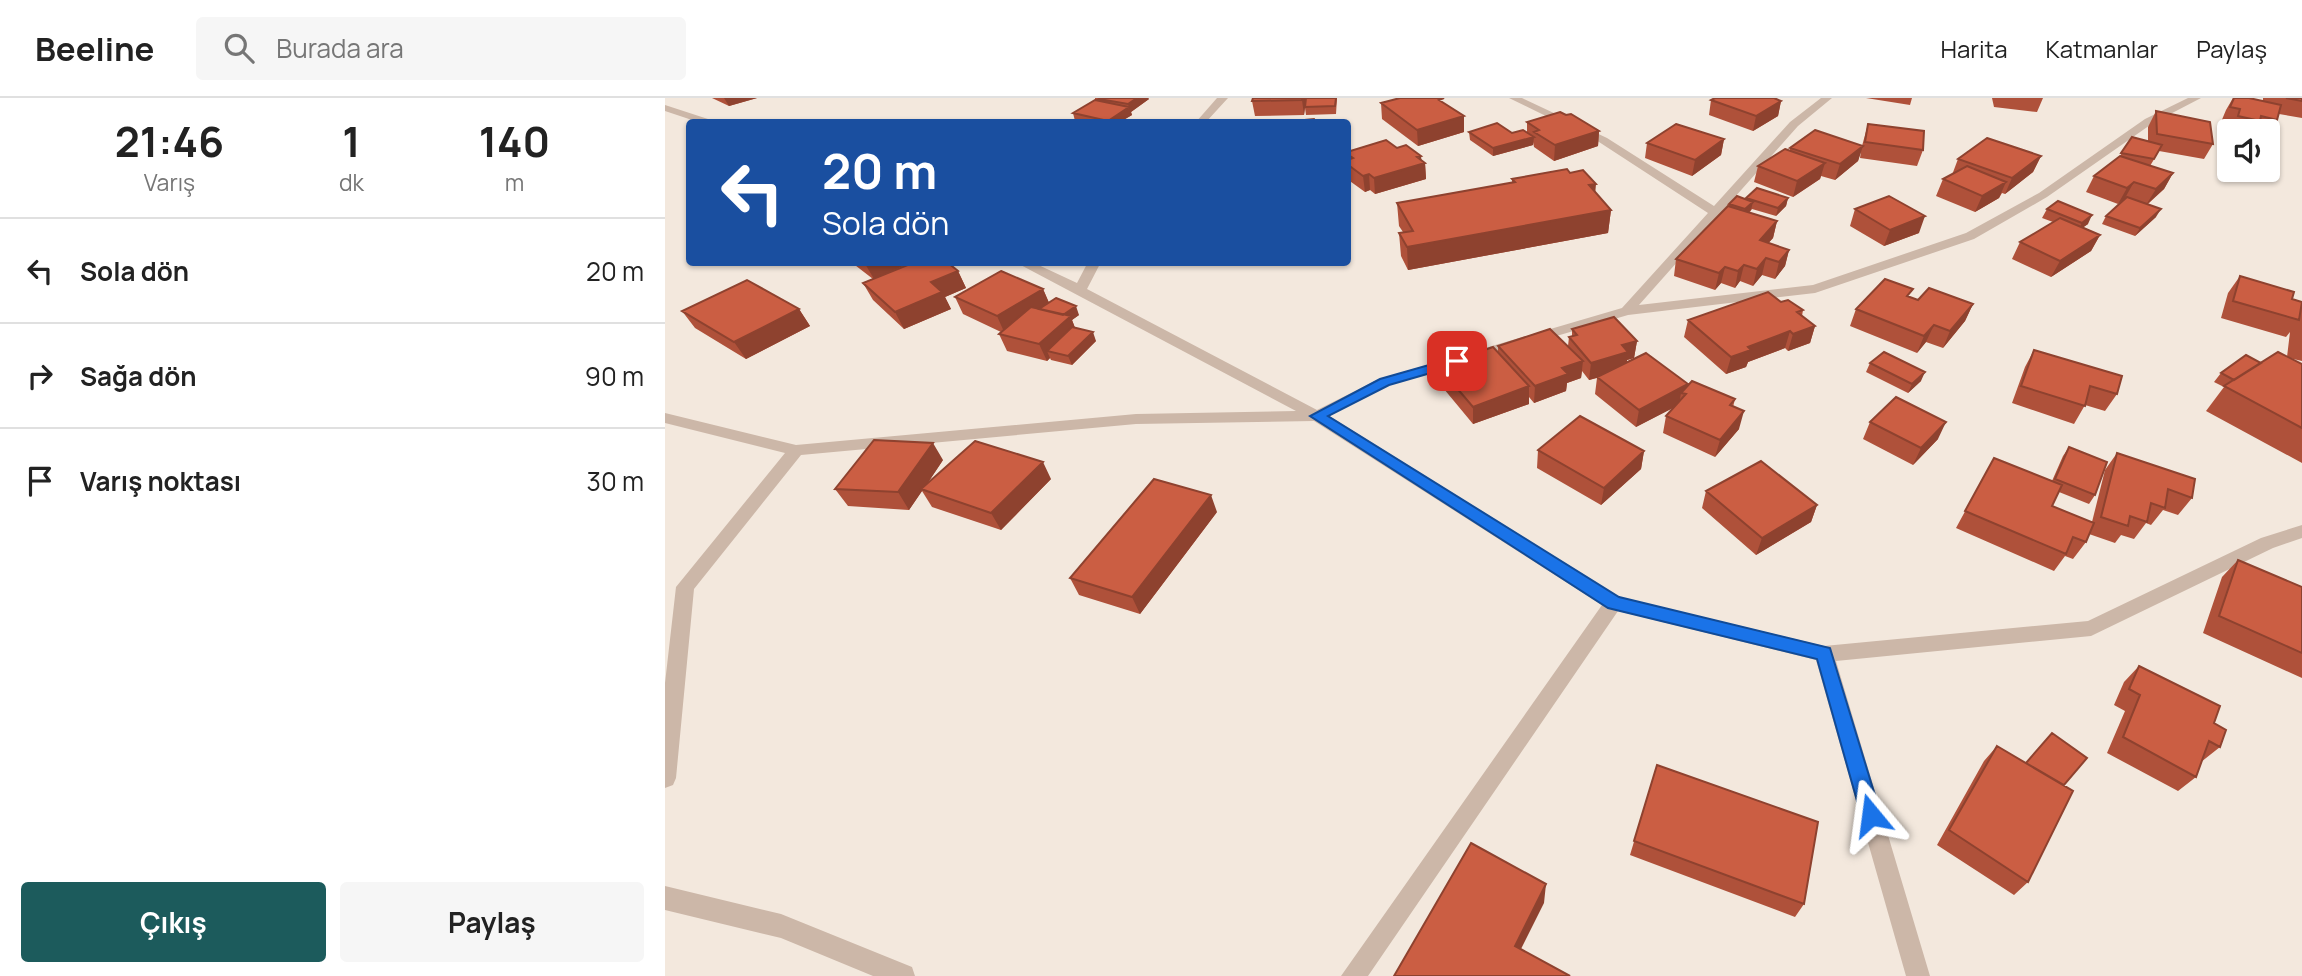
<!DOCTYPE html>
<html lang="tr">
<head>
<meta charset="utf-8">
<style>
	:root { --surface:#fff; --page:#f6f6f6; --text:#222; --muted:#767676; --line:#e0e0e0; --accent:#1c5b5c }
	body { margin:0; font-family:Manrope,sans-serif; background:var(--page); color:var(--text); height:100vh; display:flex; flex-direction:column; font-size:26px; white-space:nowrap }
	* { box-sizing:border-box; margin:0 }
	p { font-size:23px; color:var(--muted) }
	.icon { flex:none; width:38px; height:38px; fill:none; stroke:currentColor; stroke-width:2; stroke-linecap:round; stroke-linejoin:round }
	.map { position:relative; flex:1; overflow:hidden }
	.side { display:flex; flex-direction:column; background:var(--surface); width:665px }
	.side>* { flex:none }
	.top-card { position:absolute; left:21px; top:21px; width:665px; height:147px; border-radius:7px; box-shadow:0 2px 5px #0004; background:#1a4fa0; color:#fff; overflow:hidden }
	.tools { position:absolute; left:1552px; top:21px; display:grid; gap:14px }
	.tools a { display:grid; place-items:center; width:63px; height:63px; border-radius:7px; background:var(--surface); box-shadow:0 2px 5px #0004; font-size:35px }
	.pin { position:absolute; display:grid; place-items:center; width:60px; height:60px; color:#fff; margin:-30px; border-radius:14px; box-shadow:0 4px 10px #0006 }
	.me { position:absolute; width:77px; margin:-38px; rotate:344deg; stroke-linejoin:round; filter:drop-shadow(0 0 5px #0008) }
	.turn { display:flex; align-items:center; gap:24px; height:147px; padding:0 21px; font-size:32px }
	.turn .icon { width:91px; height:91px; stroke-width:2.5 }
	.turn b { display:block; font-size:49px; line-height:60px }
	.eta { display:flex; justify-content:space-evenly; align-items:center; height:119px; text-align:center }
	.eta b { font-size:42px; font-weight:700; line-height:49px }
	.primary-button { display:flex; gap:14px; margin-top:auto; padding:14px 21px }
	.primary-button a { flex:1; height:80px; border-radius:7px; background:var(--accent); color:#fff; font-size:28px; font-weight:700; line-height:80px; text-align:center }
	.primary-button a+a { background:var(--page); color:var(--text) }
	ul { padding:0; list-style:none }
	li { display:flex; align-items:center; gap:21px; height:105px; padding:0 21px; border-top:2px solid var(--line) }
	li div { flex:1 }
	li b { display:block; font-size:26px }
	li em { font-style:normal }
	header { display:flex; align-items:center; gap:42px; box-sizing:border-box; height:98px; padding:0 35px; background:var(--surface); border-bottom:2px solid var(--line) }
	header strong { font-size:33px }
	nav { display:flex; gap:38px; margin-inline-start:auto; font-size:24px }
	.search { width:490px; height:63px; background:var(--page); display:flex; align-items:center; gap:18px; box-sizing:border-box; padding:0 24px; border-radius:7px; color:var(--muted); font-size:26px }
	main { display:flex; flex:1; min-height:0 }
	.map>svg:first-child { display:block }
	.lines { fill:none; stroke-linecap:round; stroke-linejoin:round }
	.minor { fill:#ccb7a8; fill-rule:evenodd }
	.wall { fill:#af513a }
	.shaded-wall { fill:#8e422f }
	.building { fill:#cb5e43; stroke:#8e422f; stroke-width:2 }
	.route { fill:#1a73e8; stroke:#114b97; stroke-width:2 }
</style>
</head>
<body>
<header>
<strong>Beeline</strong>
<div class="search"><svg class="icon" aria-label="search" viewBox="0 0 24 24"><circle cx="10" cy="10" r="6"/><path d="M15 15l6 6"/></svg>Burada ara</div>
<nav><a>Harita</a><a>Katmanlar</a><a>Paylaş</a></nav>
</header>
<main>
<section class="side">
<div class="eta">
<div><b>21:46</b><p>Varış</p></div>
<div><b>1</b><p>dk</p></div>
<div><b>140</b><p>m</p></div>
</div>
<ul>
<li><svg class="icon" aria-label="left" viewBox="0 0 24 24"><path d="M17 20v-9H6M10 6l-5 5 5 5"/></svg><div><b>Sola dön</b></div><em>20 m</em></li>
<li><svg class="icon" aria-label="right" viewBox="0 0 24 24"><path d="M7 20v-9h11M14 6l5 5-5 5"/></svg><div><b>Sağa dön</b></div><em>90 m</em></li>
<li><svg class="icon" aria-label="arrive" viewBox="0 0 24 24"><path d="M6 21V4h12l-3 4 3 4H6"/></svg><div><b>Varış noktası</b></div><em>30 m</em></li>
</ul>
<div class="primary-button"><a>Çıkış</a><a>Paylaş</a></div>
</section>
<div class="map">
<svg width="1637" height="878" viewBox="0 0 1637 878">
	<rect width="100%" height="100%" fill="#f3e8dd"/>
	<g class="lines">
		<path class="minor" d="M552,0H563L541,24H531Z
			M844,0H857L942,40L1049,108L1125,24L1156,0H1167L1133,28L974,207L1148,187L1301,135L1374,95L1480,21L1523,0H1536L1488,25L1382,99L1309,141L1150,195L963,217L724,287L664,318L954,499L1159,548L1423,523L1596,440L1637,427V440L1608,450L1426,538L1171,563L1265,878H1241L1151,562L953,513L703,878H676L937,507L649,323L471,326L136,357L29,491L11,680L8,687L0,690V585L11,489L120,355L0,325V315L131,347L471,316L631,313L350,164H367L412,185L423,164H436L422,191L652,312L714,281L957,210L1043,115L934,44Z
			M0,7L46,22L47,24H33L0,13Z
			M0,788L116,816L247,869L250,878H208L116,840L0,812Z"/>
	</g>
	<path class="wall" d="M47,0H92L64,8Z
		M430,0H483L484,1L466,14L467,17L455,24H417L410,23L408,15L435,3L430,2Z
		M588,0H672L671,16L641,17L640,10L639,17L590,18L587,3Z
		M1201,0H1247L1245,7Z
		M1327,0H1378L1372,14L1329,9Z
		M1568,0H1584L1598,3V0H1637V20L1614,16L1612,22L1603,36V33H1564L1566,26L1556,24L1561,12Z
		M1046,2L1116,3L1113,18L1088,33L1044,17Z
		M716,5H779L799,18V34L753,48L717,21Z
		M1491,13L1548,46L1539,61L1494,53L1485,68L1508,75L1499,91L1483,106L1491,119L1470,138L1437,126L1441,118L1461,100L1453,106L1421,94L1429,78L1455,58L1467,39L1483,43V29Z
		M862,24L934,33L933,48L889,63L869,49L868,44V47L828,58L805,42L804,34L847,35L862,34Z
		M1203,26L1258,52L1252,68L1195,60L1196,53L1193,63L1170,82L1156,78L1155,81L1128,99L1089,84L1093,68L1125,52V50L1197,48Z
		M1059,41L1056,57L1027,78L980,60L982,45Z
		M732,50L760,65L761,81L710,96L705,92L700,94L682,81V54Z
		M1376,58L1368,74L1340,96L1337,95L1334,100L1310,114L1271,98L1278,81L1287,77L1293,61Z
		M905,75L930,94L946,112L943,135L743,172L736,158L734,135L738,134L734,128L732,105L847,85V81Z
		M1081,100H1123L1121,108L1111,118L1087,111L1084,115L1112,123L1108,140L1103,145L1124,152L1120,168L1110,181L1097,177L1088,188L1075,183L1070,190L1056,185L1050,192L1009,178L1011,161L1063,109L1064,106L1081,101Z
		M1190,111L1254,135L1219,148L1185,128Z
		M1382,111L1423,126L1418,129L1435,137L1426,153L1386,179L1347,161L1355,144L1388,124L1377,120Z
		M186,164H247L214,179L293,173L301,190L280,199L286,211L239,231L208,202L198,185L208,181Z
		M1575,178L1627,201L1637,209V263L1624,260L1637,266V365L1541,313L1559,289L1549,284L1556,275L1622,259L1625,234L1621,239L1556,220L1563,195Z
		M378,191L384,205L414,217L407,222L410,230L431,243L407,267L386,262L385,260L382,263L342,253L334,236L336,234L298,216L290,199Z
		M1245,199L1253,202L1308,206L1300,223L1278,250L1261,244L1252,255L1185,228L1191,211Z
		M1116,204L1138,212L1137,218L1150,228L1145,245L1123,253L1120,250L1083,264L1081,269L1061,276L1019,239L1023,222Z
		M134,211L145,228L81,261L30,230L17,213Z
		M907,231L972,243L969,260L962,262V264L1023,286L1070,301L1068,309L1074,331L1050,359L998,335L1001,318L1009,309L971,329L930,296L932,280L924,282L917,273L916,280L902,285L901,293L869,305L864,299V306L808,326L774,285L773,268L833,255V248H903L904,239L907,238Z
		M1369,252L1452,296L1440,313L1420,307L1409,326L1347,305L1360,269Z
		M1205,265L1256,283L1243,295L1201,274Z
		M1205,324L1273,341L1248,367L1198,341Z
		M1404,349L1430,397L1424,406L1394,394L1387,408L1427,424L1440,372L1452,355L1527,400L1513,417L1498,412L1486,427L1481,425L1469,441L1456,437L1450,445L1424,436L1421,444L1408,461L1400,458L1389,473L1291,430L1329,360L1387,383L1398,358Z
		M873,352L979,353L976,371L936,407L872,370Z
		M278,362L262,386L386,381L336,432L267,409L257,393L244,412L183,408L170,391Z
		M1041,393L1152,407L1146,424L1091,457L1037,410Z
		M552,414L475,516L414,497L405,480Z
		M1573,462L1637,489V580L1538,535L1557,479Z
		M1474,568L1549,625L1555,649L1536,664L1531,679L1513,693L1442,655L1460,613L1449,607L1459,584Z
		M1332,648L1399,687L1363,784L1349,797L1272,747L1319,663Z
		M992,667L1139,806L1130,819L965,757Z"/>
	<path class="shaded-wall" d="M59,0H92L64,8Z
		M472,0H483L484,1L466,14L467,17L455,24H444L443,23L464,10L463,6Z
		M637,0H641L639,17L637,2Z
		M1116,3L1113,18L1088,33L1091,18Z
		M799,18V34L753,48L752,32Z
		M934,33L933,48L889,63L890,47Z
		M869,39L868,47L828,58V50Z
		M1059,41L1056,57L1027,78L1030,62Z
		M1198,48L1193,63L1170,82L1175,66Z
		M756,58L757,66L760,65L761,81L710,96L709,80Z
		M1376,58L1368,74L1340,96L1347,80Z
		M1160,65L1155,81L1128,99L1132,83Z
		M1508,75L1499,91L1481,107L1491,91Z
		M704,76L705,92L700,94L698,78Z
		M1341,84L1334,100L1310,114L1317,98Z
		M1469,84L1460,100L1453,106L1462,90Z
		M931,86L929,109L924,87Z
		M1123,100L1121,108L1111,118L1113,110Z
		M1088,104L1086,112L1078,120L1080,111Z
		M1496,111L1491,119L1470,138L1475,130Z
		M946,112L943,135L743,172L742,149Z
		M1427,117L1423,126L1412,134L1417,125Z
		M1260,118L1254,135L1219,148L1225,132Z
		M1112,123L1108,140L1091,159L1095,142Z
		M1435,137L1426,153L1386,179L1395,163Z
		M1124,152L1120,168L1110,181L1114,164Z
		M1101,160L1097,177L1088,188L1092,171Z
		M199,164H247L209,181Z
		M1079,167L1075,183L1070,190L1073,173Z
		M1060,169L1056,185L1050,192L1054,175Z
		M293,173L301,190L280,199L286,211L239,231L230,214L266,184Z
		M378,191L385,207L340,236L332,218Z
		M1308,206L1300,223L1278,250L1285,233Z
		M411,208L414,217L407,222L412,235L382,253L385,260L382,263L374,246L392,220Z
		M134,211L145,228L81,261L69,244Z
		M1269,227L1261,244L1252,255L1259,238Z
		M1150,228L1145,245L1123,253L1128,236Z
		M1125,233L1120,250L1083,264L1081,269L1061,276L1066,259L1083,249Z
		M428,234L431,243L407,267L403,258Z
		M972,243L969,260L962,262L961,271L924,282L926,265L957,247Z
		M918,263L916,280L902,285L901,293L869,305L870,288L897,270Z
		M1260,274L1256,283L1243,295L1247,286Z
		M1023,286L1021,296L1016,295L1014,307L971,329L974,312Z
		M864,288V306L808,326V309Z
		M1079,313L1074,331L1050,359L1055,342Z
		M1281,324L1273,341L1248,367L1256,350Z
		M268,345L278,362L258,392L256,391L257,393L244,412L233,394Z
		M979,353L976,371L936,407L939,390Z
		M378,364L386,381L336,432L326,415Z
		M546,397L552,414L475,516L467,499Z
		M1152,407L1146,424L1091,457L1097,440Z
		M881,786L879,805L849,865L850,848Z"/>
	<path class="building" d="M436,0H472L463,6L434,1Z
		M588,0H637V2L587,3Z
		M641,0H671L670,8L640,9Z
		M735,0H779L774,2L799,18L752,32L716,5Z
		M1050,0H1109L1116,3L1091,18L1046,2Z
		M1569,0H1584L1616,7L1612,22L1596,18L1595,23L1573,18L1575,11L1565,9Z
		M1621,0H1637V3Z
		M430,2L464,9L443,23L408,15Z
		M1491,13L1545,24L1548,46L1492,36Z
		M895,14L901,17L906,16L934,33L890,47L869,34L874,32L862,24Z
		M649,21L651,24H619Z
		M832,25L847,35L858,32L869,39L828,50L804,34Z
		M1011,26L1059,41L1030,62L982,45Z
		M1203,26L1259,33L1258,52L1200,44Z
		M1150,32L1198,48L1175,66L1125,50Z
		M1467,39L1497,47L1489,61L1456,55Z
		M1322,40L1376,58L1347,80L1293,61Z
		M721,42L732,50L741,47L756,58L752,59L760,65L709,80L704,76L698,78L682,66V62L688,60L682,56V54Z
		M1120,51L1160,65L1132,83L1093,68Z
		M1455,58L1508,75L1491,91L1469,84L1462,90L1429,78Z
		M1302,68L1341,84L1317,98L1278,81Z
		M902,71L905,75L918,72L931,86L924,87L946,112L742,149L734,135L748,133L732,105L850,84L847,81Z
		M1092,90L1123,100L1113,110L1081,100Z
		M1072,98L1088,104L1080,111L1064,106Z
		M1224,98L1260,118L1225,132L1190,111Z
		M1462,99L1496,111L1475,130L1441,118Z
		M1393,103L1427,117L1417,125L1382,111Z
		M1063,108L1112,123L1095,142L1124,152L1114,164L1101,160L1092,171L1079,167L1073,173L1060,169L1054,175L1011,161Z
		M1395,120L1435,137L1395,163L1355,144Z
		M250,164H282L293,173L266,184L277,194L230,214L198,185Z
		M336,173L378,191L332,218L290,199Z
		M1575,178L1629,194L1627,201L1637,204L1634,222L1568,203Z
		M1220,181L1248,191L1242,198L1253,202L1264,190L1308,206L1285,233L1269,227L1259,238L1191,211Z
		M82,182L134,211L69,244L17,213Z
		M1103,194L1116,204L1123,202L1138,212L1132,214L1150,228L1128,236L1125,233L1083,249L1086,252L1066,259L1023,222Z
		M391,200L411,208L398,217L374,211Z
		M366,209L406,218L374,246L334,236Z
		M949,219L972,243L957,247L963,254L926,265L904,239L912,237L907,231Z
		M407,229L428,234L403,258L382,253Z
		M885,231L918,263L897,270L903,276L870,288L833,248Z
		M828,249L864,288L808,309L773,268Z
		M1369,252L1457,278L1452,296L1425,288L1420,308L1356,288Z
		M1219,254L1260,274L1247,286L1205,265Z
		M1613,254L1637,266V330L1559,288Z
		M981,255L1023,286L974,312L932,279Z
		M1581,257L1596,265L1569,282L1556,275Z
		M1027,283L1070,301L1065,307L1079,313L1055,342L1001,318L1021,296L1016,295Z
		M1231,299L1281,324L1256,350L1205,324Z
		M915,318L979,353L939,390L873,352Z
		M209,342L268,345L233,394L170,391Z
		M310,343L378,364L326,415L256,391Z
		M1404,349L1442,364L1430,397L1390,381Z
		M1452,355L1530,381L1527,400L1503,391L1500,410L1486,405L1482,424L1465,418L1463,428L1436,419Z
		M1329,360L1397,387L1387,408L1429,425L1421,444L1408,439L1401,456L1300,413Z
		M1096,363L1152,407L1097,440L1041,393Z
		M489,381L546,397L467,499L405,480Z
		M1573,462L1637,489V555L1554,518Z
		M1474,568L1555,608L1549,625L1561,632L1555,649L1544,643L1531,679L1458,639L1475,597L1464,591Z
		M1387,635L1422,660L1399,687L1361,665Z
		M1332,648L1408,693L1363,784L1284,732Z
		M992,667L1153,724L1139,806L969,743Z
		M806,745L881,786L850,848L905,878H729Z"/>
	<path class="route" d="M792,259L797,260V266L724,287L663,318L954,499L1165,550L1216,717L1213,724L1206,726L1199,724L1196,717L1152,561L943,510L645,318L715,281Z"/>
</svg>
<div class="tools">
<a><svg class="icon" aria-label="sound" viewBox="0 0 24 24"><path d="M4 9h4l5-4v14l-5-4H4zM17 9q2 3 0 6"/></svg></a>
</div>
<div class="pin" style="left:792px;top:263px;background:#d93025"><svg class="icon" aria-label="arrive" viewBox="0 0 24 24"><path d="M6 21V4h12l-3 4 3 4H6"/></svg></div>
<svg class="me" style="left:1206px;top:717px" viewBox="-20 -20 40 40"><path d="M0-17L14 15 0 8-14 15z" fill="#1a73e8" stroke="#fff" stroke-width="4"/></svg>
<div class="top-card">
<div class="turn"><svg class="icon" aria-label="left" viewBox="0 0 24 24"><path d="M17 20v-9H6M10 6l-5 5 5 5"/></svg><div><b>20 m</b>Sola dön</div></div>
</div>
</div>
</main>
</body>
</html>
